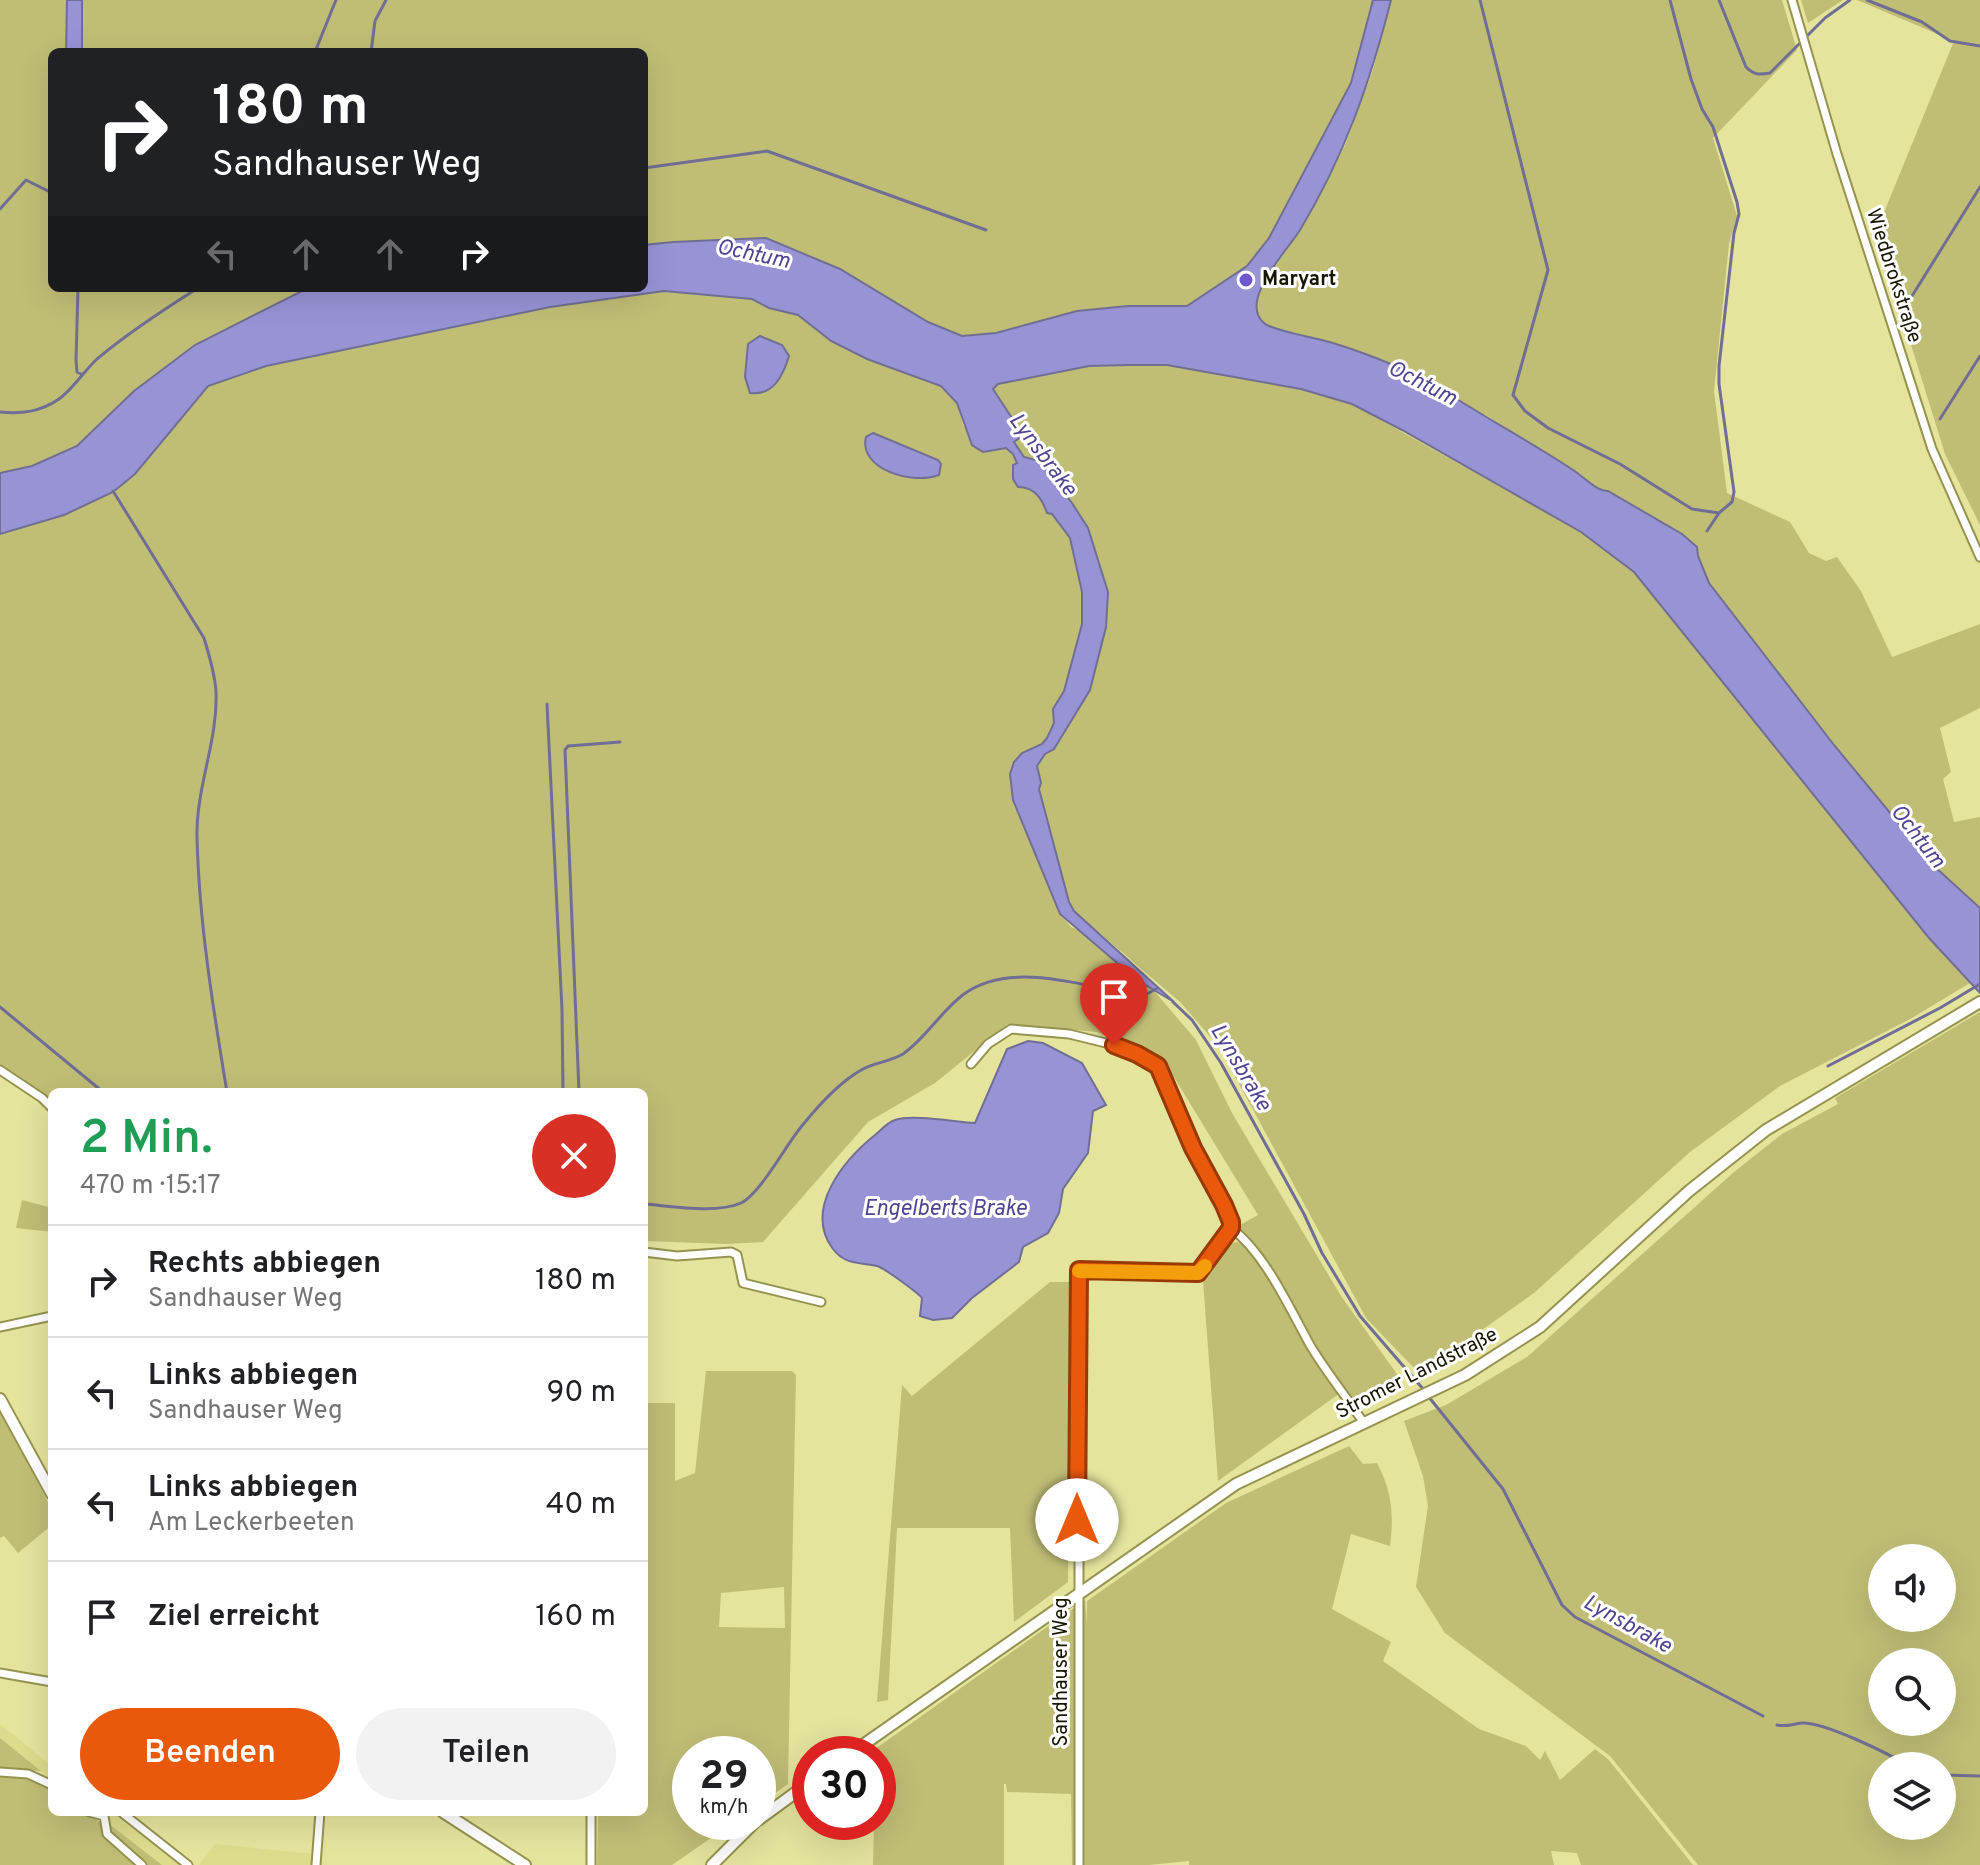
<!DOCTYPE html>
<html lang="de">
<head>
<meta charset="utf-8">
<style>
	:root { --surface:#fff; --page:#f2f2f2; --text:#202124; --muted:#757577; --line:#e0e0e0; --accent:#ea580c }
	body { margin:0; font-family:Overpass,sans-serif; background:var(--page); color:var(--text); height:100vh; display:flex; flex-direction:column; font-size:30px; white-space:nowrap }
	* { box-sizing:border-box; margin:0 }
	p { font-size:26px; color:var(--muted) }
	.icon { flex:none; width:44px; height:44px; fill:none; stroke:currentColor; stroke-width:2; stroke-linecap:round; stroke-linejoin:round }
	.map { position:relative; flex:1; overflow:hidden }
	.side { position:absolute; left:48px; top:1088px; width:600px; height:728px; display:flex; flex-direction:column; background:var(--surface); border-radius:12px; box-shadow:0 8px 32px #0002 }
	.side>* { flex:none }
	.top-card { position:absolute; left:48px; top:48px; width:600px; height:244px; border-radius:12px; box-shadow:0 8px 32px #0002; background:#202124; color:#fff; overflow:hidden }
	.tools { position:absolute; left:1868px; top:1544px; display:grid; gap:16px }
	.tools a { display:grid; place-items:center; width:88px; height:88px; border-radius:50%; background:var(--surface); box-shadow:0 8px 32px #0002; font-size:40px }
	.speed { position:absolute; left:672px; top:1736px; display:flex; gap:16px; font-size:40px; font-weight:700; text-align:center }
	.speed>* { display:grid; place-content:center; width:104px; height:104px; border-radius:50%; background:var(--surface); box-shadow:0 8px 32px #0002; line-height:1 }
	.speed small { font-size:20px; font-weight:400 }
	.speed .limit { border:12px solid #d22; background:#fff; color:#111 }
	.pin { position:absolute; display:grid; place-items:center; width:68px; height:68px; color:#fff; margin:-82px -34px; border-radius:50% 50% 50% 0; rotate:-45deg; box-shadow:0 0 8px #0007 }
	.pin .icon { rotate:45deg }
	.me { position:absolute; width:88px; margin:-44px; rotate:0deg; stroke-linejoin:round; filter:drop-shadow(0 0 6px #0008) }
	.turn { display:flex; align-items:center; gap:28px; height:168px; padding:0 32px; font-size:36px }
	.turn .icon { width:104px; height:104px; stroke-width:2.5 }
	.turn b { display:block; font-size:56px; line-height:68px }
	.lanes { display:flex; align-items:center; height:76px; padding:0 32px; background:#0003; justify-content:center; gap:40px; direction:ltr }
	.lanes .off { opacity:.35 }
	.round { display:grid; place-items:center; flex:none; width:84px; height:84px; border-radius:42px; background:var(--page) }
	.overview { display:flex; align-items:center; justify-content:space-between; height:136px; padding:0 32px }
	h1 { font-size:48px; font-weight:600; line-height:60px; color:#1e9e55 }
	.cta { display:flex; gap:16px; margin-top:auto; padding:16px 32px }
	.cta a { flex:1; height:92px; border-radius:48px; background:var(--accent); color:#fff; font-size:32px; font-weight:600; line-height:92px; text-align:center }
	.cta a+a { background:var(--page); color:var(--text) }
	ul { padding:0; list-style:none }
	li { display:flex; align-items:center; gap:24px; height:112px; padding:0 32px; border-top:2px solid var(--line) }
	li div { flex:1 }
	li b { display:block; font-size:30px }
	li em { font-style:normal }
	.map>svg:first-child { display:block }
	.built { fill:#dddb8c }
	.green { fill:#c0be75; fill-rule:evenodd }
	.water { fill:#9893d5; stroke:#716e95; stroke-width:2 }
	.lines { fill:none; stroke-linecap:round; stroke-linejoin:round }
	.stream { stroke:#716e95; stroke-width:3 }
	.street-casing { stroke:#95934e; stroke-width:11 }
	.secondary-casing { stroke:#95934e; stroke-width:14 }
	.street { stroke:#fff; stroke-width:7 }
	.secondary { stroke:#fff; stroke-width:10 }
	.route-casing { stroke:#983908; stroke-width:20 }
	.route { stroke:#ea580c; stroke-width:14 }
	.slow { stroke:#f59e0b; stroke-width:14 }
	.poi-dot { fill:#6d58d1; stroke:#fff; stroke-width:3 }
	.labels { text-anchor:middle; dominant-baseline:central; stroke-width:6; stroke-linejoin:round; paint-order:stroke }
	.street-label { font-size:20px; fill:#171600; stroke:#fff }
	.poi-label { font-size:20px; font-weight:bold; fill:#171600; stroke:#fff; text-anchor:start }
	.water-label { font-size:22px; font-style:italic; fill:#504493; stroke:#fff }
</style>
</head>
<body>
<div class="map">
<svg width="1980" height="1865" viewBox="0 0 1980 1865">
	<rect width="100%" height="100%" fill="#e5e49d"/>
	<path class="built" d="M0,1724L52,1766V1780L0,1738Z
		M111,1814L115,1815L179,1865H161L108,1823Z
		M215,1844L314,1854L313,1865H199Z"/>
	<path class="green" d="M0,0H1373L1351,83L1269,238L1247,266L1187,306H1128L1077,311L996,333L962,336L928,322L674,242L644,245V52H52V288H308L195,345L134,391L77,446L32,466L0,473Z
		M1391,0H1782L1797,50L1713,138L1737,216L1729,244L1714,391L1727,493L1790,522L1809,553L1826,561L1837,557L1861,591L1892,657L1980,624V708L1940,728L1951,772L1943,779L1954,822L1980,817V908L1934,866L1834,745L1709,583L1698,556L1697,547L1600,491L1564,464L1486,415L1468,408L1437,387L1404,370L1333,343L1266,326L1258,317L1257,294L1306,220L1345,145L1373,70Z
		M1801,0H1843L1808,23Z
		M1857,0H1980V525L1945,454L1876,232L1954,41Z
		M664,291L752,299L769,308L798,315L831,341L867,359L941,386L957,403L963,425L983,452L1006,448C1019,458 1018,476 1028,487C1038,499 1042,497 1047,513L1052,514L1070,538L1082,592V624L1064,692L1053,709L1054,723L1047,738L1042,744L1031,748L1013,800L1060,914L1071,927L1079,930L1156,993L1196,1040L1232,1113L1341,1296L1402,1381L1374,1388L1351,1398L1324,1363L1300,1318L1238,1226L1258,1215L1166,1064L1097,1032L1008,1024L935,1083L868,1122L763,1242L726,1244L644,1241V1092H52V1104L0,1068V534L64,515L135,474L208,386L266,366L550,307Z
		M1128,365H1167L1301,389L1352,404L1581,532L1634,572L1655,595L1929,938L1970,983L1912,1018L1780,1086L1690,1152L1534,1293L1458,1347L1416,1370L1366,1318L1219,1047L1181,1003L1074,911L1069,902L1039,789L1041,783L1036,766L1045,754L1054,749L1090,690L1108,592L1088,528L1072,503L1039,461L1025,457L1014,442L1021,432L993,390L998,384L1089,366Z
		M1980,1012V1865H1698L1610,1756L1445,1633L1416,1587L1428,1506L1423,1476L1404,1421L1446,1405L1527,1357L1734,1172L1782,1134L1838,1104L1835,1098ZM1882,1558H1942V1618H1882ZM1882,1662H1942V1722H1882ZM1882,1766H1942V1826H1882Z
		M22,1200L52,1208V1232L16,1228Z
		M1238,1242C1264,1260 1291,1318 1307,1347C1317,1364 1328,1378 1340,1393L1218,1481L1203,1281L1226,1244Z
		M1050,1282H1071L1068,1582L1014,1622L1010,1528H897L888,1700L877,1702L902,1385L912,1396Z
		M706,1371H792L796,1375L788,1784L758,1805V1754H690V1822H734L672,1865H597L598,1812H644V1403H675V1481L695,1473ZM784,1587L785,1628L719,1627L721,1593Z
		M0,1410L52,1510V1525L18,1553L4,1536L0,1538Z
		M1349,1446L1363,1464L1377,1463C1392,1491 1394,1515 1390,1546L1351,1534L1332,1609L1391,1642L1383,1661L1479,1729L1526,1746L1540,1760L1545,1751L1560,1780L1595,1749L1608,1759L1693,1865H1581L1577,1853L1551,1851L1554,1865H1189V1861L1149,1865H1072L1071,1794L1007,1792L1006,1784H1004V1865H873L874,1822H878V1754H875V1749L1085,1600L1087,1623V1601L1226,1503Z
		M0,1738L41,1771L0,1769Z
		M0,1773L41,1783L52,1790V1812H85L98,1821L108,1823L162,1865H0Z"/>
	<path class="water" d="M67,0H82V52H66Z
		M1373,0H1391C1370,83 1344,157 1300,230C1287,251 1238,301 1264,323C1272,331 1319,338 1333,343C1368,354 1407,369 1439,388C1483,416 1529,441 1573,470C1584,477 1596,491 1608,491L1682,534L1697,547L1698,556L1709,583L1834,745L1934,866L1980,908V993L1929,938L1634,572L1581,532L1402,430L1352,404L1301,389L1167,365H1128L1089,366L998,384L993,389L1021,432V437L1014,442L1024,457L1039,461L1072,503L1088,528L1108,592L1106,627L1090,690L1054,749L1045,754L1037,766L1041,783L1039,789L1069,902L1074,911L1174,1002L1137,980L1060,914L1013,800L1010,774L1014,762L1022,753L1042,744L1047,738L1054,723L1053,709L1064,691L1082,624V592L1070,538L1052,514L1047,513C1042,499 1035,487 1018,487L1013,479V465L1017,463L1013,454L1006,448L983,452L972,445L957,403L941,386L867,359L831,341L798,315L769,308L752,299L664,291L550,307L266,366L208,386L135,474L113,492L64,515L0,534V473L32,466L77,446L134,391L195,345L308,288H644V245L673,242L766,238L840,269L928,322L962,336L996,333L1077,311L1128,306H1187L1247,266L1269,238L1351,83Z
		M760,336L782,345L789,356C783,376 773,396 750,393L745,377L748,344Z
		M873,433L938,460L941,464L939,475C914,485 858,470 866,437Z
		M1028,1041L1043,1043L1082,1063L1106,1105L1093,1111L1088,1153L1063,1189L1059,1213L1048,1233L1023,1247L1019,1262L972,1298L952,1318L933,1320L920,1316L922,1298C917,1292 884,1268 877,1266C859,1262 845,1265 833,1249C803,1209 844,1160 875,1135C881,1130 888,1122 895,1120C913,1114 955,1122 975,1123L1007,1049Z"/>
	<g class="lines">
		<path class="stream" d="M1480,0L1548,270L1513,395L1525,411L1548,428L1620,464L1692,509L1719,513
			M1670,0L1691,79L1702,109L1713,127L1737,202L1739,214L1734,233L1719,366V384L1734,492L1732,502L1719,513L1707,531
			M1719,0L1746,67C1754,75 1759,75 1770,73L1825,18L1850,0
			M1867,0L1922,22L1950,41L1980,46
			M315,52L336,0
			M371,52L375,21L386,0
			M644,168L767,151L986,230
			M0,209L26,180L52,193
			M78,288L76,360L77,372L81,374
			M1907,304L1980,187
			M0,412C22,414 40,412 59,399C73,389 84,371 97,359C129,332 163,310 198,288
			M1940,419L1980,356
			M113,491L204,638C209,655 215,673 216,692C218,741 196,787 197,837C199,922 213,1008 227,1092
			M547,704L562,1010L563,1092
			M1173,1002L1192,1020L1221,1063L1304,1214L1322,1253L1360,1316L1424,1390
			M0,1007L103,1092
			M1828,1066L1940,1008L1980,984
			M579,1092L565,750L568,746L620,742
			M644,1204C671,1206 716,1214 741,1203C760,1194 786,1145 801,1127C818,1106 839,1082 863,1069C875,1063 891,1061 903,1054C926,1038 941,1011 964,994C1011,960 1084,986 1136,996H1143L1156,989
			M1428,1396L1503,1489L1562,1605L1575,1617L1763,1716
			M1777,1725C1787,1727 1792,1724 1802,1723C1824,1722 1888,1753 1908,1766
			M1942,1775L1980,1776"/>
		<defs>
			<path id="street" d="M1792,0L1837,154L1932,449L1980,557
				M971,1064L988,1044L1011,1029L1069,1034L1114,1045L1158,1066C1170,1093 1180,1122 1193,1148C1204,1169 1232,1204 1231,1228C1265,1253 1290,1309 1310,1345C1326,1372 1346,1396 1363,1422
				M0,1070L42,1098L52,1108
				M644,1252L677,1256L731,1252L737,1255L743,1283L821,1302
				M0,1327L52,1316
				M0,1673L52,1682
				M0,1772L28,1774L52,1785
				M89,1812L104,1816
				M121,1812L188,1865
				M591,1812V1865
				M104,1816L107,1834L142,1865
				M316,1865L320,1812
				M1079,1865V1270L1198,1273L1231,1228"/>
			<path id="secondary" d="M0,1399L52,1494
				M850,1754L1236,1484L1465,1375L1540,1327L1689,1191L1766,1130L1980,1002
				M443,1812L525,1865
				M758,1820L810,1782
				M712,1865L755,1822"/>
		</defs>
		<use href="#street" class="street-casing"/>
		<use href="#secondary" class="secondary-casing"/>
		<use href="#street" class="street"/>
		<use href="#secondary" class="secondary"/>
	</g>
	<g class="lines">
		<defs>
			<path id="route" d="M1077,1520L1079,1270L1198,1273L1231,1228V1222L1224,1205L1193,1148L1158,1066L1137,1054L1114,1045"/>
		</defs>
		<use href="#route" class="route-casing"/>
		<use href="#route" class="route"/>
		<path class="slow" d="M1079,1271L1198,1273L1205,1266"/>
	</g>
	<circle class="poi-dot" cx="1246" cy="280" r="8"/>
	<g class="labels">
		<g class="street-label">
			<text transform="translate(1893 276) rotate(72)">Wiedbrokstraße</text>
			<text transform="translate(1417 1374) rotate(-27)">Stromer Landstraße</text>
			<text transform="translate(1062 1672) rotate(-90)">Sandhauser Weg</text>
		</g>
		<g class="poi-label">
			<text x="1262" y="280">Maryart</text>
		</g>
		<g class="water-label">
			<text transform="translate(753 255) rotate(12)">Ochtum</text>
			<text transform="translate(1422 384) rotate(27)">Ochtum</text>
			<text transform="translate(1042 455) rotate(53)">Lynsbrake</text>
			<text transform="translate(1917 837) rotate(52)">Ochtum</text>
			<text transform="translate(1240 1068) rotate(59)">Lynsbrake</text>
			<text x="945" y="1209">Engelberts Brake</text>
			<text transform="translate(1627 1625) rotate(29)">Lynsbrake</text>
		</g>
	</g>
</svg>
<div class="tools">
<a><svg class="icon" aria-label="sound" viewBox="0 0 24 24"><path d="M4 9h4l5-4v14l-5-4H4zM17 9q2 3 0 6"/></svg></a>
<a><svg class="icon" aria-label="search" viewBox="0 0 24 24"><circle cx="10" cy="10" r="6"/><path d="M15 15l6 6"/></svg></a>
<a><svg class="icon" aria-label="layers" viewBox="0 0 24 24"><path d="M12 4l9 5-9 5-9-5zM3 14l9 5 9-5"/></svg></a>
</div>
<div class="speed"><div>29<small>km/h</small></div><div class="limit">30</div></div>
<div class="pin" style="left:1114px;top:1045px;background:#d93025"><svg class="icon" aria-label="arrive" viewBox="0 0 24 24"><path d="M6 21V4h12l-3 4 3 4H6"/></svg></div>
<svg class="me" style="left:1077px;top:1520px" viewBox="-20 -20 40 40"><circle r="19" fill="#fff"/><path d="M0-13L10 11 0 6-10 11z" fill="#ea580c"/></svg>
<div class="top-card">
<div class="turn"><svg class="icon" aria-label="right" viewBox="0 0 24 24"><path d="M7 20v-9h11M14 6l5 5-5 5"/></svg><div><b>180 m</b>Sandhauser Weg</div></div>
<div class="lanes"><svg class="icon off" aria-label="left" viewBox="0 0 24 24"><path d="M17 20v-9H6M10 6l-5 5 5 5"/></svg><svg class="icon off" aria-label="ahead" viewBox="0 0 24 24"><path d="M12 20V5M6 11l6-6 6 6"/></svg><svg class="icon off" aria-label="ahead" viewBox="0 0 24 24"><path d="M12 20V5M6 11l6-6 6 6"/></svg><svg class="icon" aria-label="right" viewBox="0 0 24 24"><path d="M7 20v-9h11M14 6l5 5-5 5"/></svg></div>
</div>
<section class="side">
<div class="overview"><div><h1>2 Min.</h1><p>470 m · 15:17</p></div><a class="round" style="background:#d93025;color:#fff"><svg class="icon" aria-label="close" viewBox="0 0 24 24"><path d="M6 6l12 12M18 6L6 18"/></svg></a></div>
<ul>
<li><svg class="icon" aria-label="right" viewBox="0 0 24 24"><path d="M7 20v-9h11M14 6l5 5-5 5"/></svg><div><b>Rechts abbiegen</b><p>Sandhauser Weg</p></div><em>180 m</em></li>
<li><svg class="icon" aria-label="left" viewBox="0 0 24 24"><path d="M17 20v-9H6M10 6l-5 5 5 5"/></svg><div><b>Links abbiegen</b><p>Sandhauser Weg</p></div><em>90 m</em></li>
<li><svg class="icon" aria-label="left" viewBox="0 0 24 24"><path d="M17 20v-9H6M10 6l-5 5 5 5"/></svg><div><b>Links abbiegen</b><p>Am Leckerbeeten</p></div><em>40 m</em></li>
<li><svg class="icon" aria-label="arrive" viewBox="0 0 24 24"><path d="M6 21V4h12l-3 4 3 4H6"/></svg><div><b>Ziel erreicht</b></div><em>160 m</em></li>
</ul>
<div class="cta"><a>Beenden</a><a>Teilen</a></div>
</section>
</div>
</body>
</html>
